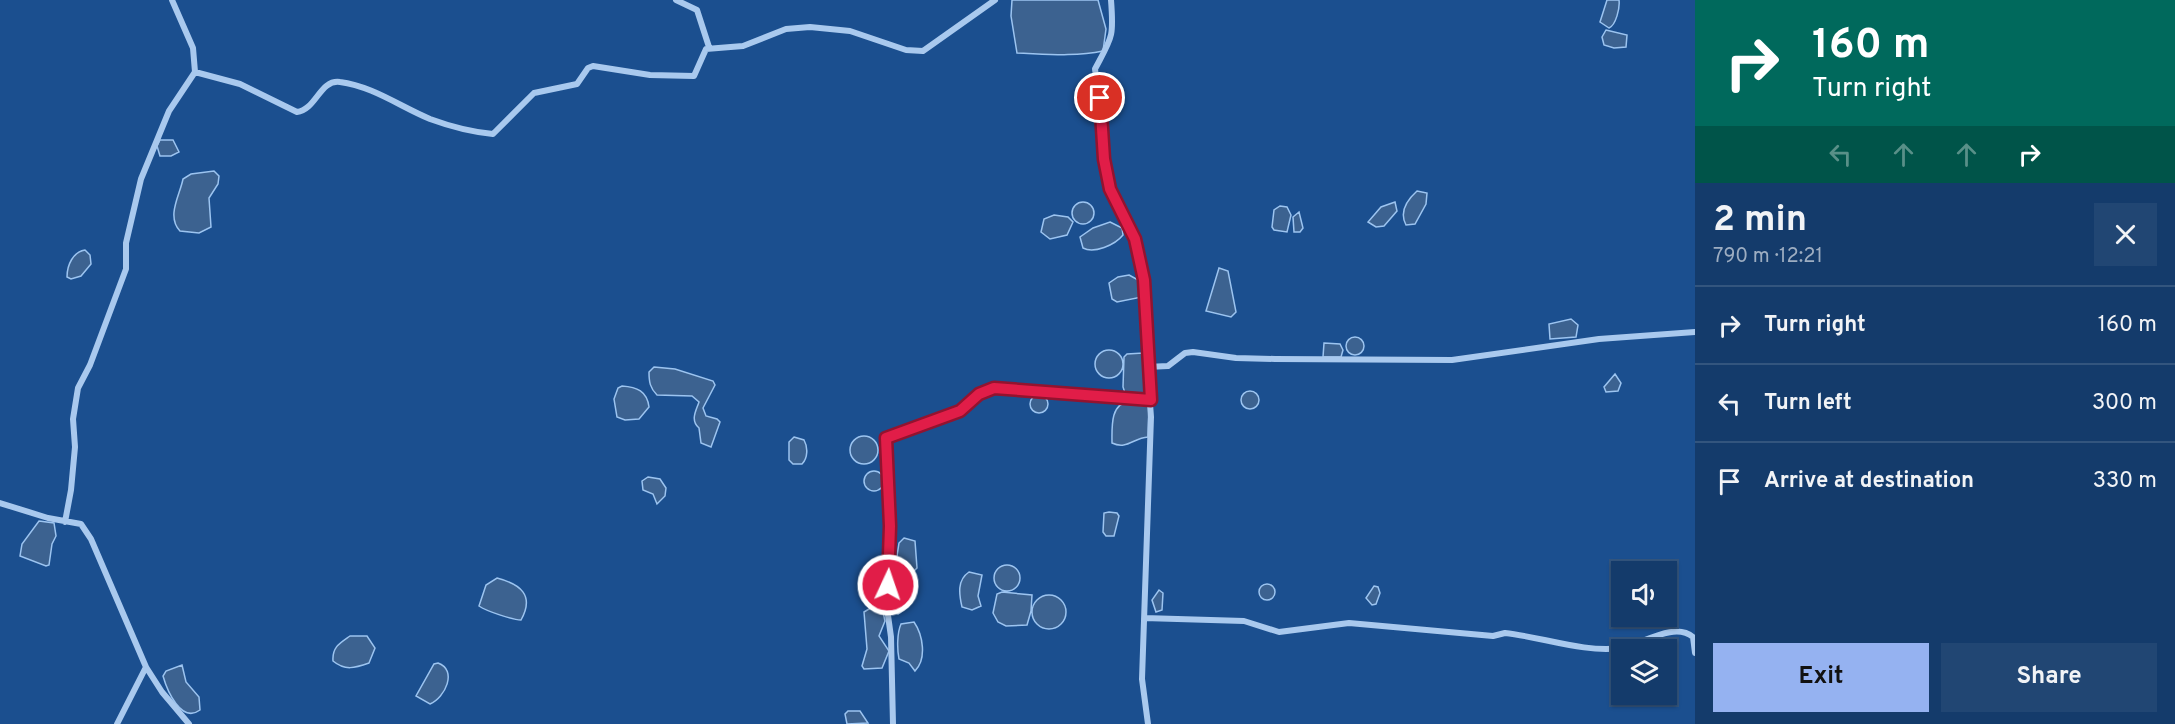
<!DOCTYPE html>
<html lang="en">
<head>
<meta charset="utf-8">
<style>
	:root { --surface:#143b6b; --page:#214673; --text:#f1f3f6; --muted:#9dadc1; --line:#33557e; --accent:#95b2f1 }
	body { margin:0; font-family:Overpass,sans-serif; background:var(--page); color:var(--text); height:100vh; display:flex; flex-direction:column; font-size:22px; white-space:nowrap }
	* { box-sizing:border-box; margin:0 }
	p { font-size:20px; color:var(--muted) }
	.icon { flex:none; width:33px; height:33px; fill:none; stroke:currentColor; stroke-width:2; stroke-linecap:round; stroke-linejoin:round }
	.map { position:relative; flex:1; overflow:hidden }
	.drawer { display:flex; flex-direction:column; background:var(--surface); width:480px }
	.drawer>* { flex:none }
	.guide { background:#00695c; color:#fff; overflow:hidden }
	.tools { position:absolute; left:1611px; top:561px; display:grid; gap:12px }
	.tools a { display:grid; place-items:center; width:66px; height:66px; border-radius:0px; background:var(--surface); box-shadow:0 2px 4px #0004,0 0 0 2px var(--line); font-size:30px }
	.pin { position:absolute; display:grid; place-items:center; width:51px; height:51px; color:#fff; margin:-26px; border:3px solid #fff; border-radius:50%; box-shadow:0 2px 6px #0007 }
	.me { position:absolute; width:66px; margin:-33px; rotate:3deg; stroke-linejoin:round; filter:drop-shadow(0 0 4px #0008) }
	.turn { display:flex; align-items:center; gap:21px; height:126px; padding:0 18px; font-size:27px }
	.turn .icon { width:78px; height:78px; stroke-width:2.5 }
	.turn b { display:block; font-size:42px; line-height:51px }
	.lanes { display:flex; align-items:center; height:57px; padding:0 18px; background:#0003; justify-content:center; gap:30px; direction:ltr }
	.lanes .off { opacity:.35 }
	.round { display:grid; place-items:center; flex:none; width:63px; height:63px; border-radius:0px; background:var(--page) }
	.headline { display:flex; align-items:center; justify-content:space-between; height:102px; padding:0 18px }
	h1 { font-size:36px; font-weight:700; line-height:45px }
	.primary-button { display:flex; gap:12px; margin-top:auto; padding:12px 18px }
	.primary-button a { flex:1; height:69px; border-radius:0px; background:var(--accent); color:#111; font-size:24px; font-weight:700; line-height:69px; text-align:center }
	.primary-button a+a { background:var(--page); color:var(--text) }
	ul { padding:0; list-style:none }
	li { display:flex; align-items:center; gap:18px; height:78px; padding:0 18px; border-top:2px solid var(--line) }
	li div { flex:1 }
	li b { display:block; font-size:22px }
	li em { font-style:normal }
	main { display:flex; flex:1; min-height:0 }
	.map>svg:first-child { display:block }
	.water { fill:#3c6290; stroke:#9cc4f0; stroke-width:1.5 }
	.lines { fill:none; stroke-linecap:round; stroke-linejoin:round }
	.street { stroke:#a9c9ee; stroke-width:6 }
	.route-casing { stroke:#92132f; stroke-width:15 }
	.route { stroke:#e11d48; stroke-width:10 }
</style>
</head>
<body>
<main>
<div class="map">
<svg width="1695" height="724" viewBox="0 0 1695 724">
	<rect width="100%" height="100%" fill="#1b4f8f"/>
	<path class="water" d="M1012,0H1098L1106,29L1103,51C1074,57 1046,54 1017,53L1011,16Z
		M1607,0H1619C1620,8 1616,25 1609,28L1600,22Z
		M1606,30L1627,35L1626,47L1614,48L1604,45L1602,37Z
		M160,140H173L179,152L171,156H160L157,146Z
		M214,171L219,176L218,184L209,198L211,227L199,233L180,231C166,216 180,195 183,179L191,174Z
		M1417,191L1427,193L1426,204L1415,224L1406,225C1399,212 1407,200 1417,191Z
		M1072 213a11 11 0 1 1 22 0a11 11 0 1 1-22 0Z
		M1395,202L1397,211L1384,226L1376,227L1368,222L1381,207Z
		M1280,206L1287,207L1291,215L1287,232L1274,230L1272,227L1274,210Z
		M1299,212L1303,228L1300,232H1294L1293,217Z
		M1054,215L1068,217L1073,222L1067,235L1050,239L1041,232L1044,219Z
		M1110,222L1122,228L1123,235C1115,245 1094,254 1083,248L1080,237L1093,228Z
		M85,250L90,255L91,264L81,276L71,279L67,277C67,265 73,252 85,250Z
		M1219,268L1228,271L1236,312L1231,317L1206,311Z
		M1129,275L1140,281L1142,297L1117,302L1112,299L1109,283L1118,277Z
		M1571,319L1578,325L1576,337L1550,339L1549,324Z
		M1346 346a9 9 0 1 1 18 0a9 9 0 1 1-18 0Z
		M1324,343L1340,344L1343,350L1341,357H1323Z
		M1095 364a14 14 0 1 1 28 0a14 14 0 1 1-28 0Z
		M1143,353L1148,396H1126L1123,387L1124,357L1127,354Z
		M654,367L675,369L713,381L715,385L703,408L706,416L717,419L720,422L711,447L701,443L699,428C690,420 696,411 699,402L692,396L657,395C650,388 649,382 649,372Z
		M1615,374L1621,383L1618,391L1606,392L1604,387Z
		M622,386C637,387 647,391 649,407L639,419L625,420L617,417L614,399L618,388Z
		M1241 400a9 9 0 1 1 18 0a9 9 0 1 1-18 0Z
		M1030 404a9 9 0 1 1 18 0a9 9 0 1 1-18 0Z
		M1129,402L1149,404L1148,437C1133,438 1127,450 1112,443C1112,428 1110,403 1129,402Z
		M850 450a14 14 0 1 1 28 0a14 14 0 1 1-28 0Z
		M794,437L804,440C808,447 808,458 802,464H793L789,460V442Z
		M864 481a10 10 0 1 1 20 0a10 10 0 1 1-20 0Z
		M648,477L660,479L666,488L665,496L657,504L653,494L643,490L642,481Z
		M1109,512L1117,513L1119,516L1114,536H1106L1103,532L1104,513Z
		M39,521L54,523L56,536L52,544L49,565L46,566L20,556L22,544Z
		M904,538L915,541L917,568L905,580L897,575L893,563L897,556L899,543Z
		M994 578a13 13 0 1 1 26 0a13 13 0 1 1-26 0Z
		M969,572L982,575L978,596L981,606L972,610L962,607C959,594 957,580 969,572Z
		M497,578C520,584 535,595 521,620C513,620 486,611 479,606L486,585Z
		M1259 592a8 8 0 1 1 16 0a8 8 0 1 1-16 0Z
		M1374,586L1378,587L1380,593L1376,604L1372,605L1366,598Z
		M1159,590L1163,593L1162,610L1156,612L1152,600Z
		M898,592H903C905,600 907,610 898,614L889,609V596Z
		M1002,592L1032,595L1031,611L1027,625L1006,626L998,622L993,613L997,594Z
		M1032 612a17 17 0 1 1 34 0a17 17 0 1 1-34 0Z
		M874,606L883,612L885,621L879,636L889,651L882,668L864,669L862,666L867,649L864,612Z
		M914,622C923,635 927,659 915,671L909,663L899,659C897,649 897,633 901,624Z
		M350,636H367L375,648L369,663C355,668 345,671 333,661C332,647 340,643 350,636Z
		M438,663C458,670 445,698 430,704L416,696L434,664Z
		M182,665L186,682L199,697L200,710C181,724 167,690 163,676L166,671Z
		M848,711H860L868,723L847,724L845,714Z"/>
	<g class="lines">
		<path class="street" d="M676,0L697,10L709,47
			M1111,0C1114,38 1112,37 1095,69L1110,189L1135,239L1146,303V351L1151,417L1142,679L1148,724
			M195,72L240,84L297,112C316,110 320,79 340,82C372,86 401,107 430,119C449,126 472,132 493,134L534,93L577,84L588,68L593,66L650,75L694,76L706,49L743,46L786,29L810,27L850,31L906,50L923,51L995,0
			M1147,367L1168,366L1185,353L1193,352L1236,358L1275,359L1452,360L1599,339L1695,332
			M0,503L48,518L81,524L91,539L146,667
			M65,522L71,490L75,447L73,419L78,388L90,365L126,269V243L141,179L169,111L195,72L193,48L172,0
			M1144,618L1244,621L1279,632L1349,623L1493,636L1505,633C1542,637 1584,653 1621,648C1641,645 1674,621 1693,637L1695,653
			M117,724L146,667L162,692L189,724
			M893,724L891,637L886,601L890,527L886,438L960,411L979,394L994,388L1151,400"/>
	</g>
	<g class="lines">
		<defs>
			<path id="route" d="M888,585L890,526L886,438L960,411L979,394L994,388L1151,400L1144,280L1135,239L1110,189L1104,159L1100,98"/>
		</defs>
		<use href="#route" class="route-casing"/>
		<use href="#route" class="route"/>
	</g>
</svg>
<div class="tools">
<a><svg class="icon" aria-label="sound" viewBox="0 0 24 24"><path d="M4 9h4l5-4v14l-5-4H4zM17 9q2 3 0 6"/></svg></a>
<a><svg class="icon" aria-label="layers" viewBox="0 0 24 24"><path d="M12 4l9 5-9 5-9-5zM3 14l9 5 9-5"/></svg></a>
</div>
<div class="pin" style="left:1100px;top:98px;background:#d93025"><svg class="icon" aria-label="arrive" viewBox="0 0 24 24"><path d="M6 21V4h12l-3 4 3 4H6"/></svg></div>
<svg class="me" style="left:888px;top:585px" viewBox="-20 -20 40 40"><circle r="17" fill="#e11d48" stroke="#fff" stroke-width="3"/><path d="M0-11L8 9 0 5-8 9z" fill="#fff"/></svg>
</div>
<section class="drawer">
<div class="guide">
<div class="turn"><svg class="icon" aria-label="right" viewBox="0 0 24 24"><path d="M7 20v-9h11M14 6l5 5-5 5"/></svg><div><b>160 m</b>Turn right</div></div>
<div class="lanes"><svg class="icon off" aria-label="left" viewBox="0 0 24 24"><path d="M17 20v-9H6M10 6l-5 5 5 5"/></svg><svg class="icon off" aria-label="ahead" viewBox="0 0 24 24"><path d="M12 20V5M6 11l6-6 6 6"/></svg><svg class="icon off" aria-label="ahead" viewBox="0 0 24 24"><path d="M12 20V5M6 11l6-6 6 6"/></svg><svg class="icon" aria-label="right" viewBox="0 0 24 24"><path d="M7 20v-9h11M14 6l5 5-5 5"/></svg></div>
</div>
<div class="headline"><div><h1>2 min</h1><p>790 m · 12:21</p></div><a class="round"><svg class="icon" aria-label="close" viewBox="0 0 24 24"><path d="M6 6l12 12M18 6L6 18"/></svg></a></div>
<ul>
<li><svg class="icon" aria-label="right" viewBox="0 0 24 24"><path d="M7 20v-9h11M14 6l5 5-5 5"/></svg><div><b>Turn right</b></div><em>160 m</em></li>
<li><svg class="icon" aria-label="left" viewBox="0 0 24 24"><path d="M17 20v-9H6M10 6l-5 5 5 5"/></svg><div><b>Turn left</b></div><em>300 m</em></li>
<li><svg class="icon" aria-label="arrive" viewBox="0 0 24 24"><path d="M6 21V4h12l-3 4 3 4H6"/></svg><div><b>Arrive at destination</b></div><em>330 m</em></li>
</ul>
<div class="primary-button"><a>Exit</a><a>Share</a></div>
</section>
</main>
</body>
</html>
